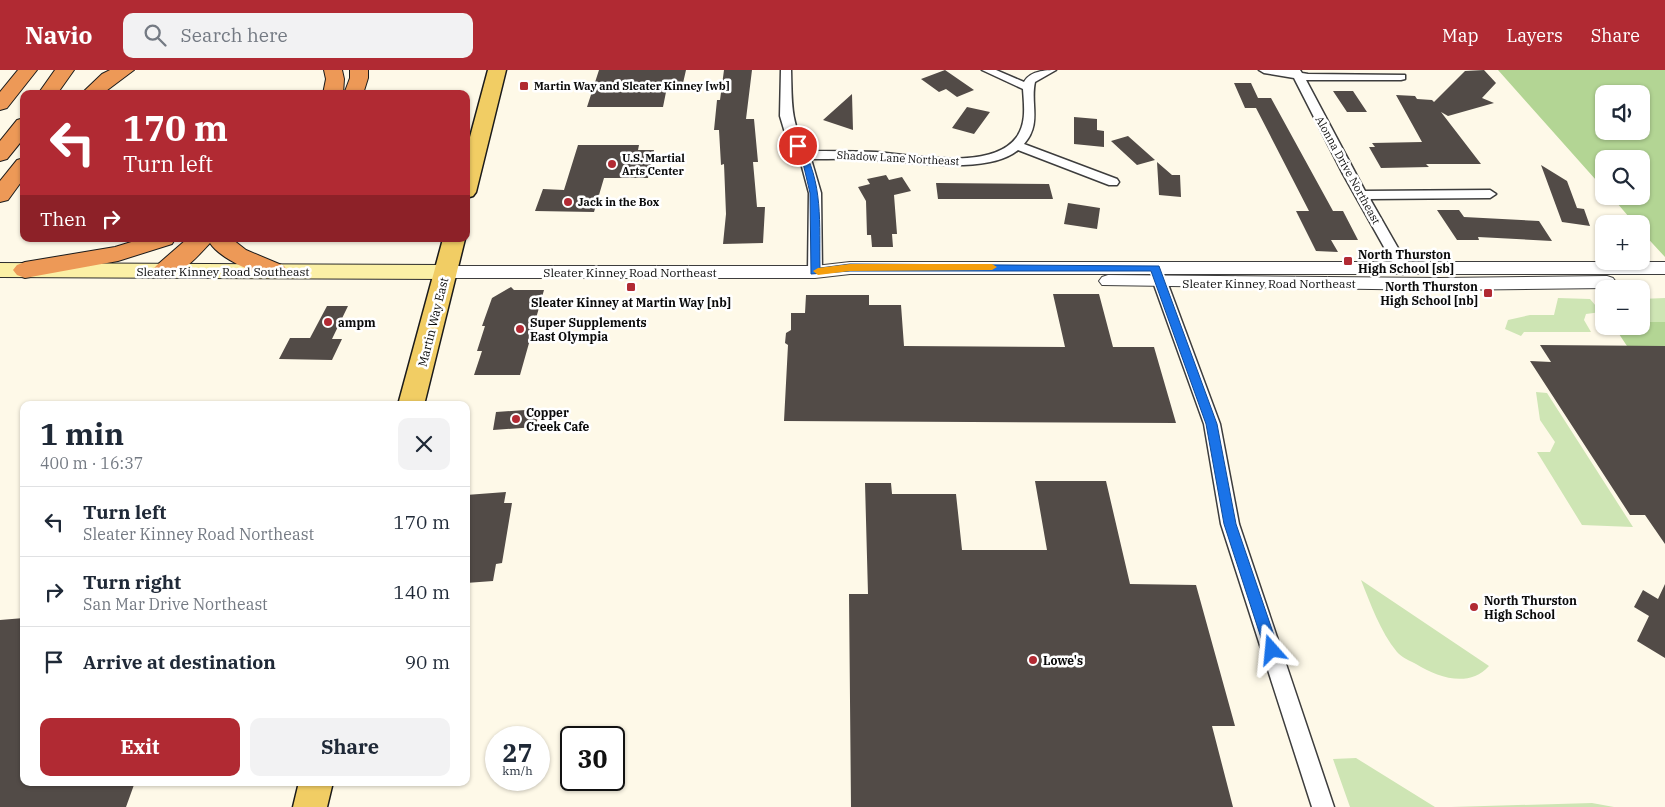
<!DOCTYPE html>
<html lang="en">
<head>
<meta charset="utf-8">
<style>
	:root { --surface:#fff; --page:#f2f2f3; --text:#1f2937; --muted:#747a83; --line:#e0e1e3; --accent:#b12a33 }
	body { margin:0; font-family:"IBM Plex Serif",serif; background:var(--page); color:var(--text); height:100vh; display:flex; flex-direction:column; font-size:19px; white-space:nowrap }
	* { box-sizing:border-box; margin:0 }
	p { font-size:16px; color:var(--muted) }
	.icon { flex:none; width:28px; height:28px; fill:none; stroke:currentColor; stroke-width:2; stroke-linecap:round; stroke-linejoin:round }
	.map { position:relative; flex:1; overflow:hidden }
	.side { position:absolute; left:20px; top:331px; width:450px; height:385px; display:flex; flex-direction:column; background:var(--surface); border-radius:10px; box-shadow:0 1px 4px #0004 }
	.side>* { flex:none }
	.guide { position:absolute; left:20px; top:20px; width:450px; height:152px; border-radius:10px; box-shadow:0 1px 4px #0004; background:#b12a33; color:#fff; overflow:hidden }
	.fabs { position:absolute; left:1595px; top:15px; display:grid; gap:10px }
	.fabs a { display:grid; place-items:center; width:55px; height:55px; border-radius:10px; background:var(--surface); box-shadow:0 1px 4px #0004; font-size:25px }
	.speed { position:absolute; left:485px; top:656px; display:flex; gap:10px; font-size:25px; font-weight:700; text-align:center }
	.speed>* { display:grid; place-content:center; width:65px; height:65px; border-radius:50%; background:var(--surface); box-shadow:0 1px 4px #0004; line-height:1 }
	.speed small { font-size:12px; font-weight:400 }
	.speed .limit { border:2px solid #111; border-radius:8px; background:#fff; color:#111 }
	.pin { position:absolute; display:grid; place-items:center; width:42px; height:42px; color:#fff; margin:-21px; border:2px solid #fff; border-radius:50%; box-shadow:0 1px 5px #0007 }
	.me { position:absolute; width:55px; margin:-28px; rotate:342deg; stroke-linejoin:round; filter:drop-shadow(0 0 4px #0008) }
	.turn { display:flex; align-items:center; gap:18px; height:105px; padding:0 20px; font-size:22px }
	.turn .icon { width:65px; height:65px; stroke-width:2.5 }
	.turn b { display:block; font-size:35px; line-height:42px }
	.then { display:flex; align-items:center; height:48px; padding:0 20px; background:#0003; gap:10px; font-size:19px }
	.round { display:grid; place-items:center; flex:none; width:52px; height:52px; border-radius:10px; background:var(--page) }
	.overview { display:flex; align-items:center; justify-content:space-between; height:85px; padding:0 20px }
	h1 { font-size:30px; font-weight:700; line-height:38px }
	.cta { display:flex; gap:10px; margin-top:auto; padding:10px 20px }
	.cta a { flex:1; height:58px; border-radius:10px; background:var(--accent); color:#fff; font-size:20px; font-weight:700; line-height:58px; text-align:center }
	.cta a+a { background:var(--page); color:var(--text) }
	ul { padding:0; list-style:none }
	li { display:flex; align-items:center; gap:15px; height:70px; padding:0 20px; border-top:1px solid var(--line) }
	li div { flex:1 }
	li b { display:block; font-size:19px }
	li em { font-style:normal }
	header { display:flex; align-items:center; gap:30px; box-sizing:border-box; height:70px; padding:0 25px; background:var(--accent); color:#fff }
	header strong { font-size:24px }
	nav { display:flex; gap:28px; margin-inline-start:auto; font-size:18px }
	.search { width:350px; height:45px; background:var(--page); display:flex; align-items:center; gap:12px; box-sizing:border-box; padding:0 18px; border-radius:10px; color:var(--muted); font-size:19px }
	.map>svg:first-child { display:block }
	.green { fill:#cee5b4 }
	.forest { fill:#b3d594; fill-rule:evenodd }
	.building { fill:#524b47 }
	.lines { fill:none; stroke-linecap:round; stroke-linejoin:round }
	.minor-casing { stroke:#3d3d3d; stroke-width:3 }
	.tertiary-casing { stroke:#3d3d3d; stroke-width:2 }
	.secondary-casing { stroke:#2c2c2c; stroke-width:2 }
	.primary-casing { stroke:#1b1b1b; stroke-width:3 }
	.motorway-casing { stroke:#1b1b1b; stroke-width:2 }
	.minor { fill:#fff; fill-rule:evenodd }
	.tertiary { fill:#fff; fill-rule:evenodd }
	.secondary { fill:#fbf0a6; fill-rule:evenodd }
	.primary { fill:#f1cd64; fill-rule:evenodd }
	.motorway { fill:#ed9957; fill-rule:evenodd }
	.route { fill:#1a73e8; stroke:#114b97 }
	.slow { fill:#f59e0b }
	.poi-dot { fill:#b12a33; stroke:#fff; stroke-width:2 }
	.labels { text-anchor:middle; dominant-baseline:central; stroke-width:5; stroke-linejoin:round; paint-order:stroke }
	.far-poi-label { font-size:11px; font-weight:bold; fill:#0a0a0a; stroke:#fff; text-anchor:start }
	.far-street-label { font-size:11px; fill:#0a0a0a; stroke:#fff }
	.poi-label { font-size:12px; font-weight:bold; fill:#0a0a0a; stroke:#fff; text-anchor:start }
	.street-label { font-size:12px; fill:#0a0a0a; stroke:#fff }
</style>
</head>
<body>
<header>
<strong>Navio</strong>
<div class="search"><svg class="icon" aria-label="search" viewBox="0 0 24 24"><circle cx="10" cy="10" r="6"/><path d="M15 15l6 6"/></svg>Search here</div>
<nav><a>Map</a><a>Layers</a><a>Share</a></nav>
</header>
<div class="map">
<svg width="1665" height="737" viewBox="0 0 1665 737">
	<rect width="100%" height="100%" fill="#fef9e8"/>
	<path class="green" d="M1558,228L1590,229L1601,242L1586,244L1584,250L1591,262H1524L1521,266L1505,259L1508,250L1530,245H1554Z
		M1665,228V252H1641V229Z
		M1536,322L1547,323L1633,457L1582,455L1537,382H1550L1555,372L1540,350Z
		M1361,510L1489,596C1469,618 1439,608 1416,594C1410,591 1401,587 1397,582C1380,561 1371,535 1361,510Z
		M1356,688L1435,737H1350L1333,689Z
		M1592,733L1614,737H1451Z"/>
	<path class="forest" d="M1498,0H1665V187L1641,161V154H1635L1611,126H1641V89H1604V119ZM1604,24H1641V61H1604Z
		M1641,252H1665V276H1627L1617,261L1620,256H1641Z"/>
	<path class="building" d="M599,0H686L681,22H666L663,37H587Z
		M724,0H752L746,49H754L758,92H753L757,137H765L763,173L723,174L726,144L724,94L721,95L719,60H714L717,30H720Z
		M945,0L974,20L957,27L946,19L939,22L921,9Z
		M1484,0L1496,13L1482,28L1494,33L1448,46L1441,42L1481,94H1426L1429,97L1381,98L1369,77H1375L1372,73L1422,72L1396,25L1415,26L1417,29L1432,30L1434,32L1465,1Z
		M1234,13H1251L1258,28H1271L1333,141H1343L1358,170H1331L1338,182L1316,181L1296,141H1309L1256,38H1245Z
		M1333,21H1353L1367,42H1347Z
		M852,24L853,60L823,50Z
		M967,37L990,42L974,64L952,58Z
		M1074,47L1097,49V60L1104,61V77L1074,74Z
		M1128,66L1155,90L1137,95L1111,71Z
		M578,75H639L638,80H654L648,108H604L594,142L535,141L543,119L564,120Z
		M1157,92L1172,105H1180L1181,127L1159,125Z
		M1541,95L1567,111L1577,138L1584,139L1590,156L1562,152Z
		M886,105L889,110L902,107L911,121L894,125L897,164H892L893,177H872L871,165H867L866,131L858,117L870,114L867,109Z
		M936,113L1049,114L1053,129H938Z
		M1068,133L1100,138L1097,159L1064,154Z
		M1437,140H1459L1464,147L1539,151L1552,171L1478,167L1479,170H1457Z
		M511,217L514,220H544L520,305H474L482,281H477L485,256H482L492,228Z
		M1053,224H1099L1113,277H1154L1176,353L784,351L788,275L785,273L786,263L791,260V243H805L806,225H869V235H901L904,276L1065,277Z
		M327,236H348L332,269H342L332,290L279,289L290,268H310Z
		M1540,275L1665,276V474L1645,445H1630L1530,291L1551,292Z
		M539,339L536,357L493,360L496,342Z
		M1035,411H1106L1130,514L1196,515L1235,656H1212L1233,737H851L849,524H868L865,413H891L892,424H956L962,480H1047Z
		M506,422L504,433H512L502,493L496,494L493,511L466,513V425Z
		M1665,514V588L1637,571L1649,546L1634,537L1643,520L1658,529Z
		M24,548V712H135L126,737H0V550Z"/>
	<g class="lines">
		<defs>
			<path id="minor" d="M781,0H791C792,32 790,52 807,81C830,81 853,81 876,82C913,85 991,101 1016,68C1027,54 1024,35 1023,19L982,0H996L1024,12C1030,1 1045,0 1056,0L1035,12C1030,34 1042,54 1024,74L1117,109L1119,112L1117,115H1109L1018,80C988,105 912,92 876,90C854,88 832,89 811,89L821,123L822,202L815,207L810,205L808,202L809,123L801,93L786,66L780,46Z
				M1259,0H1300L1302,3L1308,4L1405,5V9L1401,10H1306L1365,121L1490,120L1496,124L1490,128L1370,129L1410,199L1403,204L1398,202L1343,104L1294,8L1264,3Z
				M1155,193L1162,198L1220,354L1239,454L1334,737H1312L1221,454L1204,354L1148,198Z"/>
			<path id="tertiary" d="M850,192H1665V204H850L815,208H445L439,206L436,202L439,198L445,196H815Z
				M1108,205L1440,208L1607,206L1613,208L1616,212L1613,216L1607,218L1440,220L1102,215L1099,211L1102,207Z"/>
			<path id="secondary" d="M0,193L445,195L452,197L455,202L452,207L445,209L0,207Z"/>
			<path id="primary" d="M488,0H506L476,122L473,126L466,128V82Z
				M443,169H465L424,335H398Z
				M299,712H333L327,737H293Z"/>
			<path id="motorway" d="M18,0H37L7,38L0,40V22Z
				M55,0H74L57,24H38Z
				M110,0H134L102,24H81L102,4Z
				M324,0H342L344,9L343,24H323L326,9Z
				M350,0H368V8L363,24H344L350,8Z
				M24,48V68L7,89L0,91V71L17,50Z
				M24,88V108L8,130L0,132V111L17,90Z
				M141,169H175L172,174L118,191L25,208L17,205L13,200L17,195L25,192L115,177Z
				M187,169H232L246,180L284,196L288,201L284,206C266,211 220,189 210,173C197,187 176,212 156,206L152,201L156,196Z"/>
		</defs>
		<use href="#minor" class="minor-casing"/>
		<use href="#tertiary" class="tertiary-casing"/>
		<use href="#secondary" class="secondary-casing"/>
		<use href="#primary" class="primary-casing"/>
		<use href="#motorway" class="motorway-casing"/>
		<use href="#minor" class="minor"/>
		<use href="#tertiary" class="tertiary"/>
		<use href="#secondary" class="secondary"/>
		<use href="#primary" class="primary"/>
		<use href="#motorway" class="motorway"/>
	</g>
	<path class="route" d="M795,74H800C824,111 819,155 820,198L850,194L1159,196L1217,354L1236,454L1279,580L1277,584L1272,586L1267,584L1265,580L1224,454L1206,354L1151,201H850L811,204L810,123L803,93L793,76Z"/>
	<path class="slow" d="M850,194H992L997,197L992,200L850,201L818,205L813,201L818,198Z"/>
	<g class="poi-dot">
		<rect x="519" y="11" width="10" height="10" rx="2.5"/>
		<circle cx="612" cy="94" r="5"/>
		<circle cx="568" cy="132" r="5"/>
		<rect x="1343" y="186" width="10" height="10" rx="2.5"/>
		<rect x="626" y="212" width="10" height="10" rx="2.5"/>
		<rect x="1483" y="218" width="10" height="10" rx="2.5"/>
		<circle cx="328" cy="252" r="5"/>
		<circle cx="520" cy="259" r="5"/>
		<circle cx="516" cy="349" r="5"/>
		<circle cx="1474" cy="537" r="5"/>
		<circle cx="1033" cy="590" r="5"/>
	</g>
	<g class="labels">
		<g class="far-poi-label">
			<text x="534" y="16">Martin Way and Sleater Kinney [wb]</text>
			<text x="622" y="88">U.S. Martial<tspan x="622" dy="13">Arts Center</tspan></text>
			<text x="578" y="132">Jack in the Box</text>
		</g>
		<g class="far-street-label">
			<text transform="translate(898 88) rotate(3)">Shadow Lane Northeast</text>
			<text transform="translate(1348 100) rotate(61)">Alonna Drive Northeast</text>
		</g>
		<g class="poi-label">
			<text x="1358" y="184">North Thurston<tspan x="1358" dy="14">High School [sb]</tspan></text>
			<text x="1478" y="216" text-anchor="end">North Thurston<tspan x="1478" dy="14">High School [nb]</tspan></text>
			<text x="631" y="232" text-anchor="middle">Sleater Kinney at Martin Way [nb]</text>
			<text x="338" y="252">ampm</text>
			<text x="530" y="252">Super Supplements<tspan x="530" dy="14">East Olympia</tspan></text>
			<text x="526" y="342">Copper<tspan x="526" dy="14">Creek Cafe</tspan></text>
			<text x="1484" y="530">North Thurston<tspan x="1484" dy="14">High School</tspan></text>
			<text x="1043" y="590">Lowe's</text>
		</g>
		<g class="street-label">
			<text x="223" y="201">Sleater Kinney Road Southeast</text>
			<text x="630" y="202">Sleater Kinney Road Northeast</text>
			<text x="1269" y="213">Sleater Kinney Road Northeast</text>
			<text transform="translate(433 252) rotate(-76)">Martin Way East</text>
		</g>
	</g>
</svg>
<div class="fabs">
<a><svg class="icon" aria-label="sound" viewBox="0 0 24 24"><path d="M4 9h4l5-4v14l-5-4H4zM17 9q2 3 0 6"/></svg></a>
<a><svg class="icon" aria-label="search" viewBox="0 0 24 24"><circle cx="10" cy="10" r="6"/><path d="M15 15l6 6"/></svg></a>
<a>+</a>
<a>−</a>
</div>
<div class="speed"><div>27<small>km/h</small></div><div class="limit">30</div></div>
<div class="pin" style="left:798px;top:76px;background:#d93025"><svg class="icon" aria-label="arrive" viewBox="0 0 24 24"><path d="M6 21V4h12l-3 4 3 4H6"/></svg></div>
<svg class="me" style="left:1272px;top:580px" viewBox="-20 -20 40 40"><path d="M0-17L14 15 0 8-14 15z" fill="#1a73e8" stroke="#fff" stroke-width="4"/></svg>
<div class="guide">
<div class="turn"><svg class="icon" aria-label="left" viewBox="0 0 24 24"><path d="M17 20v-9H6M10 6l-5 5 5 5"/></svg><div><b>170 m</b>Turn left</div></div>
<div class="then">Then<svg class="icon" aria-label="right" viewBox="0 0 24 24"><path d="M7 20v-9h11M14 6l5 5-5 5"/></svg></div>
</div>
<section class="side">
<div class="overview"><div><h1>1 min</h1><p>400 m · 16:37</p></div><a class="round"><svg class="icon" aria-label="close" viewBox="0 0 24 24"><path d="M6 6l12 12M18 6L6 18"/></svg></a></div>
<ul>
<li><svg class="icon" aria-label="left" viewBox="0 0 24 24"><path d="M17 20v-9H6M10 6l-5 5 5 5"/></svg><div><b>Turn left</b><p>Sleater Kinney Road Northeast</p></div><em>170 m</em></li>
<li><svg class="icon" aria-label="right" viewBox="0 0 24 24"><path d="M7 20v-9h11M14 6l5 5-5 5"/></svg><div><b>Turn right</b><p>San Mar Drive Northeast</p></div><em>140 m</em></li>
<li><svg class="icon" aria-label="arrive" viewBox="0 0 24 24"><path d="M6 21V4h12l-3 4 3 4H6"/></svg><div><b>Arrive at destination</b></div><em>90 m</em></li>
</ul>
<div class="cta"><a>Exit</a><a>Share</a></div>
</section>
</div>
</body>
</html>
